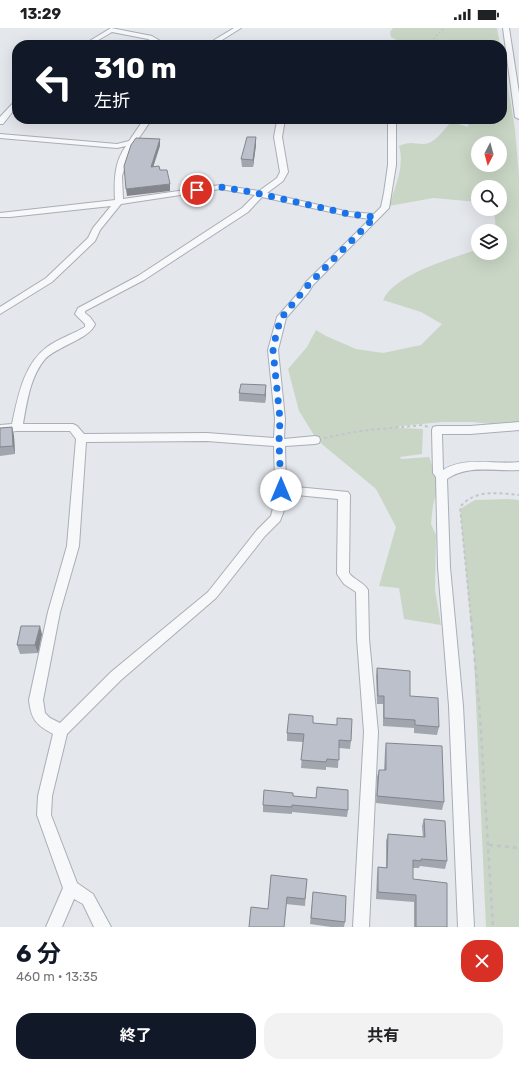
<!DOCTYPE html>
<html lang="ja">
<head>
<meta charset="utf-8">
<style>
	:root { --surface:#fff; --page:#f2f2f2; --text:#202124; --muted:#757577; --accent:#111827 }
	body { margin:0; font-family:Rubik,"Noto Sans JP",sans-serif; background:var(--page); color:var(--text); height:100vh; display:flex; flex-direction:column; font-size:15px; white-space:nowrap }
	* { box-sizing:border-box; margin:0 }
	p { font-size:13px; color:var(--muted) }
	.icon { flex:none; width:22px; height:22px; fill:none; stroke:currentColor; stroke-width:2; stroke-linecap:round; stroke-linejoin:round }
	.map { position:relative; height:899px; overflow:hidden }
	.panel { display:flex; flex-direction:column; background:var(--surface); flex:1 }
	.panel>* { flex:none }
	.hud { position:absolute; left:12px; top:12px; width:495px; height:84px; border-radius:16px; box-shadow:0 4px 16px #0002; background:#111827; color:#fff; overflow:hidden }
	.needle { width:26px; rotate:186deg }
	.tools { position:absolute; left:471px; top:108px; display:grid; gap:8px }
	.tools a { display:grid; place-items:center; width:36px; height:36px; border-radius:50%; background:var(--surface); box-shadow:0 4px 16px #0002; font-size:20px }
	.pin { position:absolute; display:grid; place-items:center; width:34px; height:34px; color:#fff; margin:-17px; border:2px solid #fff; border-radius:50%; box-shadow:0 1px 4px #0007 }
	.me { position:absolute; width:44px; margin:-22px; rotate:0deg; stroke-linejoin:round; filter:drop-shadow(0 0 3px #0008) }
	.turn { display:flex; align-items:center; gap:14px; height:84px; padding:0 16px; font-size:18px }
	.turn .icon { width:52px; height:52px; stroke-width:2.5 }
	.turn b { display:block; font-size:28px; line-height:34px }
	.round { display:grid; place-items:center; flex:none; width:42px; height:42px; border-radius:16px; background:var(--page) }
	.headline { display:flex; align-items:center; justify-content:space-between; height:68px; padding:0 16px }
	h1 { font-size:24px; font-weight:700; line-height:30px; color:var(--accent) }
	.cta { display:flex; gap:8px; margin-top:auto; padding:8px 16px }
	.cta a { flex:1; height:46px; border-radius:16px; background:var(--accent); color:#fff; font-size:16px; font-weight:700; line-height:46px; text-align:center }
	.cta a+a { background:var(--page); color:var(--text) }
	.status { display:flex; justify-content:space-between; align-items:center; height:28px; padding:0 20px; background:var(--surface); direction:ltr }
	.status svg { height:11px; fill:currentColor }
	.map>svg:first-child { display:block }
	.green { fill:#c9d6c5; fill-rule:evenodd }
	.lines { fill:none; stroke-linecap:round; stroke-linejoin:round }
	.minor-casing { stroke:#a9aeb7; stroke-width:2 }
	.path-far2 { stroke:#c2c5cb; stroke-width:1.5; stroke-dasharray:2 2; stroke-linecap:butt }
	.path-far1 { stroke:#c2c5cb; stroke-width:2; stroke-dasharray:3 3; stroke-linecap:butt }
	.path { stroke:#c2c5cb; stroke-width:2.5; stroke-dasharray:4 4; stroke-linecap:butt }
	.minor { fill:#f7f8fa; fill-rule:evenodd }
	.wall { fill:#a1a5ae }
	.shaded-wall { fill:#83868d }
	.building { fill:#bbc0ca; stroke:#83868d }
	.route { stroke:#1a73e8; stroke-width:7; stroke-dasharray:0 12.6 }
</style>
</head>
<body>
<div class="status"><b>13:29</b><svg viewBox="0 0 49 12"><path d="M0 12V9h3v3zM5 12V6h3v6zM10 12V3h3v9zM15 12V0h3v12zM26 1h20v11H26zM47 4h2v5h-2z"/></svg></div>
<div class="map">
<svg width="519" height="899" viewBox="0 0 519 899">
	<rect width="100%" height="100%" fill="#e4e7ec"/>
	<path class="green" d="M393,0H497L500,17H406L391,9L390,4Z
		M502,25L515,101L519,148V399L473,394H442L400,398L399,400L423,401L422,426L400,429L401,431L429,429L436,448L437,463L433,477L431,496L436,507L435,562L441,597L404,591L399,560L379,558L396,499L376,461L317,412L299,383L288,341L307,319L316,302L326,308L356,321L383,325L421,317L442,296L421,284L383,272C395,246 450,231 476,222H478V225H500V203H496L494,181H500V159H478V174L433,170L389,178C395,159 405,138 399,118C411,113 413,116 424,116C435,116 444,101 451,94L468,99L469,91H502ZM478,115H500V137H478Z
		M508,471L519,472V899H486L474,629L460,481L475,472Z"/>
	<g class="lines">
		<defs>
			<path id="minor" d="M111,0L152,8L167,17H159L148,11L112,4L90,17H83Z
				M234,0H241L214,17H206Z
				M503,0H509L519,65V91L515,89Z
				M17,72V78L3,96H0V89L15,73Z
				M144,91H152L130,123L122,148L123,171L220,157L259,163L277,150L280,144L274,109L277,93H267L263,91H285L282,109L288,144L283,153L267,165L349,184L374,186L381,179L384,165L388,137V91H396V137L389,180L313,257L308,265L286,290L278,322L285,391L284,411L315,408L319,409L320,412L319,415L315,416L285,418L286,458L348,464L350,467L349,545C354,552 364,554 368,562L369,611L378,704L369,899H353L364,704L357,611L356,564L344,556L337,546L338,471L286,466L285,480L280,493L265,508L216,570L121,652L67,706L52,768L51,787L77,855L93,866L111,899H94L83,876L74,871L62,899H46L63,860L37,787L38,768L53,706C37,697 31,692 29,672L48,584L67,518L76,411L70,403H17L0,405V397L12,396C18,369 23,337 47,319C58,311 73,306 85,299V296L75,286L78,280L138,248L242,180L255,167L220,161L121,176L100,202L95,213L52,254L0,286V279L46,250L88,210L93,200L111,178L10,189H0V185L115,172C114,154 114,134 126,118L117,120L0,110V106L117,116L129,113ZM262,169L349,188L370,191L306,254L301,262L277,289L268,322L275,391L274,410L207,405L84,406L77,398L73,396H23C27,374 30,349 45,331C56,319 91,310 95,296L90,289L85,285V283L144,252L248,184ZM207,413L274,418L275,455L273,480L271,488L257,502L208,564L111,644L60,695L50,690L45,685L43,672L60,584L79,518L86,414Z
				M519,394V402L470,406H442L443,442C466,428 494,437 519,434V442C494,444 469,436 447,451L450,539L463,678L474,899H458L449,678L438,539L436,449L433,445L432,402L433,399L437,398H470Z"/>
		</defs>
		<use href="#minor" class="minor-casing"/>
		<path class="path-far2" d="M428,17L444,0"/>
		<path class="path-far1" d="M324,410L359,403L423,397L428,399
			M471,591L460,479C475,461 498,465 519,467"/>
		<path class="path" d="M471,590L480,688L493,899
			M489,817L519,820"/>
		<use href="#minor" class="minor"/>
	</g>
	<path class="wall" d="M256,109V117L253,139H242L241,131Z
		M239,365L266,366L265,375L239,373Z
		M12,399L14,408L15,426L0,428V400Z
		M42,606L38,625L20,626L17,617Z
		M377,640L410,668L439,699L437,707L414,705V700L383,698V676H377L376,648Z
		M313,695L351,713L350,721L339,720L338,740L326,739V742L301,740L303,714L287,713V705Z
		M386,715L444,774L442,782L376,775L377,749L379,742H384L385,723Z
		M293,768L348,782L347,789L292,784V786L263,784V777Z
		M424,791L447,833L445,841L420,838L419,840H413V851L447,899H414V874L376,871L377,846L378,839L386,840V813L388,806L423,809L422,798Z
		M307,851L305,878L286,876L284,899H249L268,881Z
		M313,864L345,894L344,899H331L310,896Z"/>
	<path class="shaded-wall" d="M256,109V117L253,139V132Z
		M160,111V118L151,146V139Z
		M170,156V163L127,168L126,161Z
		M266,357V366L265,375V367Z
		M12,399L14,408L15,426L13,418Z
		M40,598L42,606L38,625L35,617Z"/>
	<path class="building" d="M247,109H256L253,132L241,131Z
		M136,110L160,111L151,139L159,138L160,142H167L170,156L126,161L124,138L131,117Z
		M241,356L266,357L265,367L239,365Z
		M12,399L13,418L0,419V400Z
		M21,598H40L35,617H17Z
		M377,640L410,643V668L438,670L439,699L415,697V692L384,690V668H378Z
		M289,686L313,688V695L337,697V690L352,691L351,713L339,712V732L327,731L326,734L301,732L304,706L287,705Z
		M386,715L442,718L444,774L377,768L379,742H386Z
		M317,759L348,762V782L292,777V779L263,777L264,762L293,765V768L316,770Z
		M424,791L445,793L447,833L421,831V833L413,832V851L447,855V899H416V867L378,864V839L387,840L388,806L425,809Z
		M271,847L307,851L305,871L287,869L284,899H249L251,879L268,881Z
		M313,864L346,868L345,894L311,890Z"/>
	<g class="lines">
		<path class="route" d="M197,162L220,159L252,164L349,186L375,189L309,256L282,289L277,302L273,322L280,391L279,414L281,462"/>
	</g>
</svg>
<div class="tools">
<a><svg class="needle" viewBox="-14 -14 28 28"><path d="M0-13l5 13h-10z" fill="#e53935"/><path d="M0 13l5-13h-10z" fill="#757577"/></svg></a>
<a><svg class="icon" aria-label="search" viewBox="0 0 24 24"><circle cx="10" cy="10" r="6"/><path d="M15 15l6 6"/></svg></a>
<a><svg class="icon" aria-label="layers" viewBox="0 0 24 24"><path d="M12 4l9 5-9 5-9-5zM3 14l9 5 9-5"/></svg></a>
</div>
<div class="pin" style="left:197px;top:162px;background:#d93025"><svg class="icon" aria-label="arrive" viewBox="0 0 24 24"><path d="M6 21V4h12l-3 4 3 4H6"/></svg></div>
<svg class="me" style="left:281px;top:462px" viewBox="-20 -20 40 40"><circle r="19" fill="#fff"/><path d="M0-13L10 11 0 6-10 11z" fill="#1a73e8"/></svg>
<div class="hud">
<div class="turn"><svg class="icon" aria-label="left" viewBox="0 0 24 24"><path d="M17 20v-9H6M10 6l-5 5 5 5"/></svg><div><b>310 m</b>左折</div></div>
</div>
</div>
<section class="panel">
<div class="headline"><div><h1>6 分</h1><p>460 m · 13:35</p></div><a class="round" style="background:#d93025;color:#fff"><svg class="icon" aria-label="close" viewBox="0 0 24 24"><path d="M6 6l12 12M18 6L6 18"/></svg></a></div>
<div class="cta"><a>終了</a><a>共有</a></div>
</section>
</body>
</html>
